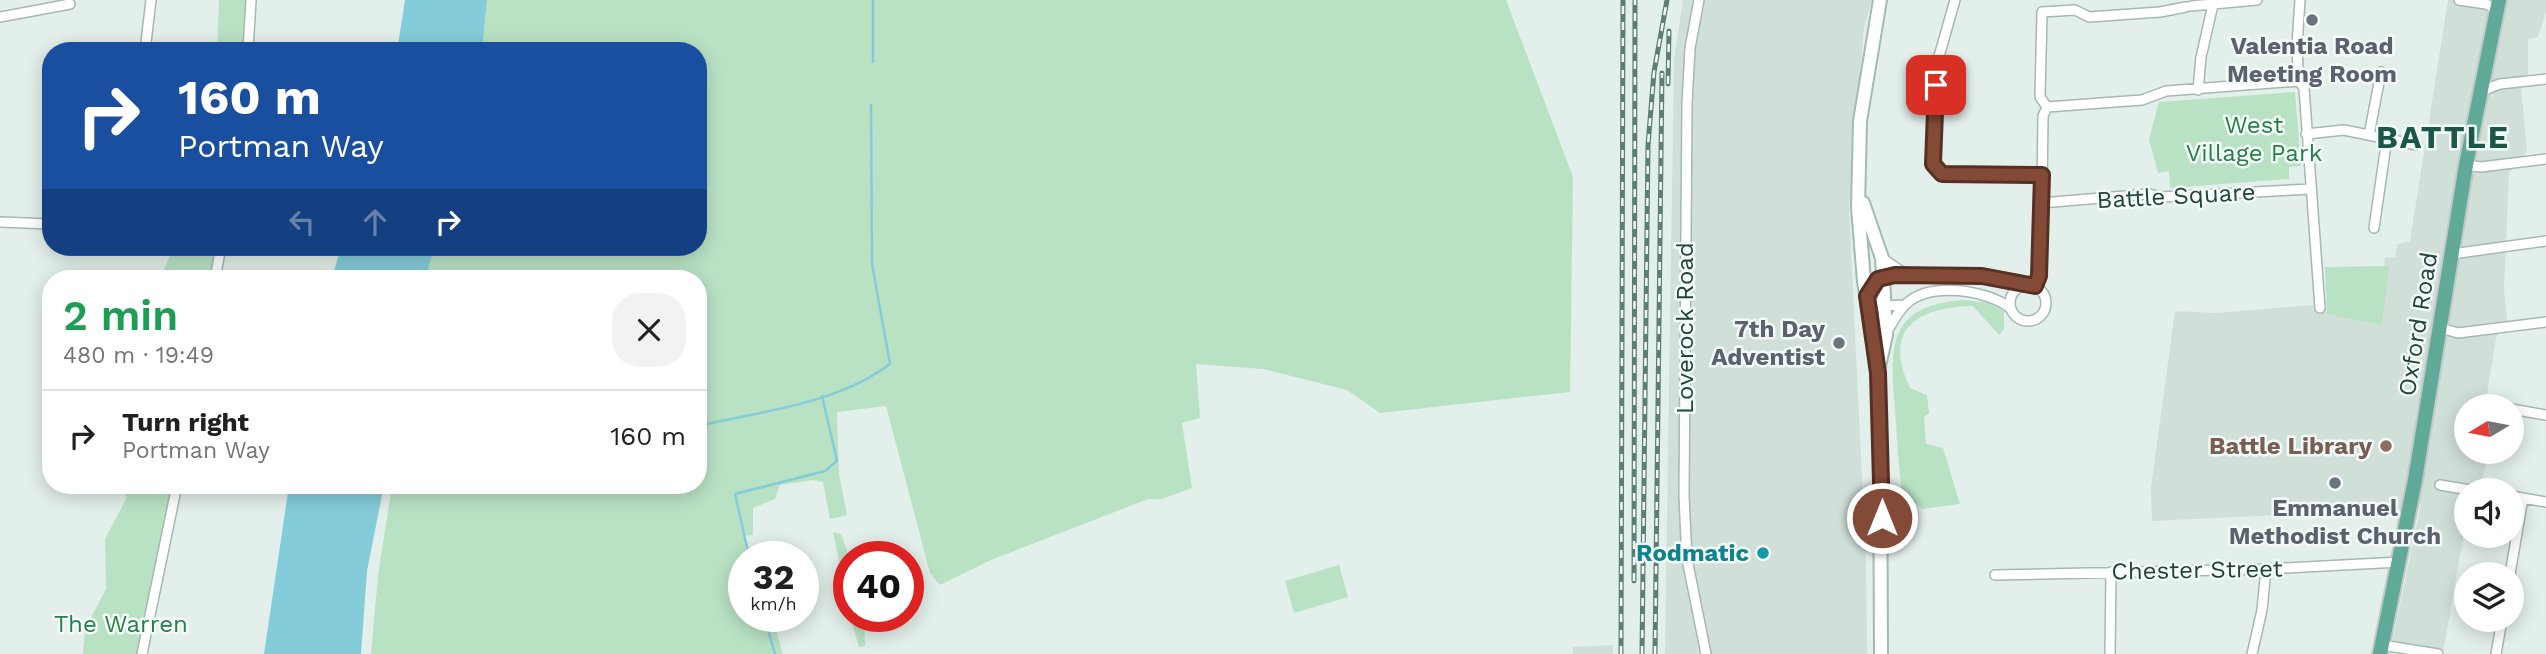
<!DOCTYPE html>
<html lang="en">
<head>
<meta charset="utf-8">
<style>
	:root { --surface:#fff; --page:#f2f2f2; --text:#202124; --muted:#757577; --line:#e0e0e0 }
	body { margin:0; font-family:"Work Sans",sans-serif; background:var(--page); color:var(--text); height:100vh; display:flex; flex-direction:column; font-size:26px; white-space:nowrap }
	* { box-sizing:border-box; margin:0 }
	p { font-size:23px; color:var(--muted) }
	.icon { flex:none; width:38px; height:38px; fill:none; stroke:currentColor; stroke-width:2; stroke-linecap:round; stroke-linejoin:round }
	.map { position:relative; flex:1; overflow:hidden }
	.side { position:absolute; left:42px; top:270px; width:665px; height:224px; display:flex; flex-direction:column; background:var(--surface); border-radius:28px; box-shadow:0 4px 18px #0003 }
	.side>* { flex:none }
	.top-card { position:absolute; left:42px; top:42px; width:665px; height:214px; border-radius:28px; box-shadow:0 4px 18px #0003; background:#1a4fa0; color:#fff; overflow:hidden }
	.needle { width:46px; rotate:260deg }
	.fabs { position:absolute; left:2454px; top:394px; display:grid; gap:14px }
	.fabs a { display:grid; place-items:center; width:70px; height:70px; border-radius:50%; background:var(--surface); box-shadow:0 4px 18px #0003; font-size:35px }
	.speed { position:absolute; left:728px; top:541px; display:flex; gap:14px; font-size:35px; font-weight:700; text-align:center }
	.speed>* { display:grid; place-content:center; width:91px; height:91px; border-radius:50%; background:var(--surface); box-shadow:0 4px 18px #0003; line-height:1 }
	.speed small { font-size:18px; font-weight:400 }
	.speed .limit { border:10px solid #d22; background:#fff; color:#111 }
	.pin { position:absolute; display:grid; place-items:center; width:60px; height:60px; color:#fff; margin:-30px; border-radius:14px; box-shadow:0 4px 10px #0006 }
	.me { position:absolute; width:77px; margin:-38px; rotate:0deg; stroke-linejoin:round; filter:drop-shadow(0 0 5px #0008) }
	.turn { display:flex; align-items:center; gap:24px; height:147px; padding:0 21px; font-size:32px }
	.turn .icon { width:91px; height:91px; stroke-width:2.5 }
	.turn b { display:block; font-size:49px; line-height:60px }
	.lanes { display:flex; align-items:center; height:66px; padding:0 21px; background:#0003; justify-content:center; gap:35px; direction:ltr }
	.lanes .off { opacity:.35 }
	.round { display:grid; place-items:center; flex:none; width:74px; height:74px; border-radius:28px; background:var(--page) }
	.head { display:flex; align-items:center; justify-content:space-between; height:119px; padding:0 21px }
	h1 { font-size:42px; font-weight:600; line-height:52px; color:#1e9e55 }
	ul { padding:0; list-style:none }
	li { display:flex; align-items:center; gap:21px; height:91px; padding:0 21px; border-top:2px solid var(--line) }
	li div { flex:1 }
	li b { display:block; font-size:26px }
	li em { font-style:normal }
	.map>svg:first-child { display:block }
	.built { fill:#d1dfd9 }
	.green { fill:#b9e2c5 }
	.water { fill:#85ccda }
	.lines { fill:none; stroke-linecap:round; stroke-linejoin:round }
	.stream { stroke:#85ccda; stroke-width:2.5 }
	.street-casing { stroke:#a5b8b2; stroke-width:12 }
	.secondary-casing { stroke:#a0bcb2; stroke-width:16 }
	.primary-casing { stroke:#c1cac8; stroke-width:18 }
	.street { stroke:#fff; stroke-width:9 }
	.secondary { stroke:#fff; stroke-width:12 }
	.primary { stroke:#62aa98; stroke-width:14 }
	.rail-casing { stroke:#5b7e75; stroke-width:5 }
	.rail { stroke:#f4faf7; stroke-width:2.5; stroke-dasharray:8; stroke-linecap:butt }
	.route-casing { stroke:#563024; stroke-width:18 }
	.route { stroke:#844a38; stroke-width:12 }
	.worship-dot { fill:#6b7280; stroke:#f4faf7; stroke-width:2.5 }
	.education-dot { fill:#8d6e63; stroke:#f4faf7; stroke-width:2.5 }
	.culture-dot { fill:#0f9aa8; stroke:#f4faf7; stroke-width:2.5 }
	.labels { text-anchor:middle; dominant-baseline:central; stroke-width:5; stroke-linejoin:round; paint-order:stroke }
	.worship-label { font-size:24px; font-weight:bold; fill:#5b616d; stroke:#f4faf7 }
	.park-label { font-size:24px; fill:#257f48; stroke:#f4faf7 }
	.street-label { font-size:24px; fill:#20433a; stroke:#f4faf7 }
	.education-label { font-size:24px; font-weight:bold; fill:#785e54; stroke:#f4faf7; text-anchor:end }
	.culture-label { font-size:24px; font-weight:bold; fill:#0d838f; stroke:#f4faf7; text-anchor:end }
	.district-label { font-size:32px; font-weight:bold; letter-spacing:2px; fill:#195849; stroke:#f4faf7 }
</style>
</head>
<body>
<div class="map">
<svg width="2546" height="654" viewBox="0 0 2546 654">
	<rect width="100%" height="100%" fill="#e3efea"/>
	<path class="built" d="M1683,0H1872L1864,28L1849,208L1866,561L1867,654H1665L1674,59Z
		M2448,0H2546V12L2538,37L2528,39V76L2521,86L2527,151L2509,173L2504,288L2507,320L2496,338L2485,406H2466V452H2483L2486,464L2480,490H2466V520L2443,653L2392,643L2421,504L2399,509L2152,521L2151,487L2175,311L2214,313L2315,305L2378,320L2385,257L2395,258L2397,244L2410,241Z
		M1613,645V654H1573V647Z"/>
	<path class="green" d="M219,0H247L243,51H217Z
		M487,0H1506L1573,177L1570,392L1380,413L1347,390L1263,369L1196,364L1200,418L1182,423L1192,488L1162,499H1148L991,560L940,585L930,573L886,406L837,412L839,474L847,515L830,519L823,482L813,480L780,485L775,499L753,508V535L744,536L746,547H755L758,556H744V616H772L783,654H371L378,576L392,485H698V278H425L435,247H698V51H482Z
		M2295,92L2301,166L2289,167V179L2170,188L2169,171L2158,173L2149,139L2159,102Z
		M174,247H217L212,278H160Z
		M2389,266L2382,325L2327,314L2325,267Z
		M1964,300L1990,303L2004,312V329L1999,335L1973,306C1917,307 1882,329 1910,388L1927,395L1929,413L1924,417L1926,444L1943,448L1960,504L1922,509L1902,490C1898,464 1897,436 1895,410C1890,345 1887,306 1964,300Z
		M120,485H175L146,654H83L85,629L106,589L105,539L127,497Z
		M833,532L841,534L849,557V608Z
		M1339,565L1348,597L1294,613L1285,581Z
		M850,616H864L865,646L859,647Z"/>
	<path class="water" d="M405,0H487L482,51H397Z
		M341,247H435L425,278H332Z
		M274,485H384L367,571L361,654H264L288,492L274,489Z"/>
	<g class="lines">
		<path class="stream" d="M873,62V0
			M698,426C762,411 837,404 890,364L872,264L871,105
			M749,556L735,494L825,471L837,461L822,396
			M764,616L775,654"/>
		<defs>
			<path id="street" d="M1699,0L1690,48L1687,104L1684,496L1687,559L1706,654
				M1955,0L1936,67L1933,164L1943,174L2042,175
				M2459,0L2486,4L2497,10
				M2191,6L2257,0
				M0,17L70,4
				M2297,45L2300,0
				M2297,50L2299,81L2304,88L2320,308
				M145,51L151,0
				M248,51L251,0
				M2202,53L2214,0
				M2198,90L2201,57
				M2481,91L2500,84L2546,79
				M2047,107L2142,100L2166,91L2299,81
				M2306,134L2344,130L2417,145
				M2369,135L2381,72
				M2466,165L2481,167L2546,159
				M2041,203L2149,194L2160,197L2310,189
				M0,222L51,224
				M2374,228L2387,138
				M2452,254L2546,241
				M1882,258L1905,274
				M215,278L221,247
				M2010 303a18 18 0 1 1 36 0a18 18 0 1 1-36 0Z
				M2035,286L2041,260L2043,116L2047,107L2040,97L2042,12L2075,10L2089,17L2160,12L2186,7
				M1904,305L1879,306L1867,296L1878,279C1907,267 1993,275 2023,285
				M2441,328L2458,333L2546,322
				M1887,332C1892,323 1898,311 1906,304C1930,281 1987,290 2010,308
				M2511,409L2546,415
				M2440,485L2470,490
				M2511,496L2546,502
				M2510,574L2523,498
				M1995,575L2266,569L2400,562
				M2382,645L2438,654
				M142,654L177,485
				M2110,654L2111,572
				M2252,654L2262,610L2266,569
				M2496,654L2502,620"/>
			<path id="secondary" d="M1880,0L1860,121L1858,208L1864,281L1878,373L1880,423L1881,654
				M1863,203L1882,258L1886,335L1879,366"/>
			<path id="primary" d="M2380,654L2415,480L2466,165L2499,0"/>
		</defs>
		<use href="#street" class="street-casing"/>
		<use href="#secondary" class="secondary-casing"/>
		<use href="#primary" class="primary-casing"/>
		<use href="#street" class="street"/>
		<use href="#secondary" class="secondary"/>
		<use href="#primary" class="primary"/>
		<defs>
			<path id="rail" d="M1668,84L1669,31
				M1634,581L1635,0
				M1621,654L1623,0
				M1642,654L1648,145L1654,72L1667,0
				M1655,654L1662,73"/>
		</defs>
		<use href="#rail" class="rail-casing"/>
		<use href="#rail" class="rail"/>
	</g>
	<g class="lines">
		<defs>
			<path id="route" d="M1882,518L1878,373L1867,296L1878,279L1895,275L1982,276L2035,286L2039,276L2042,175L1942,174L1933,164L1936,85"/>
		</defs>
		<use href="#route" class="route-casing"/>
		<use href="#route" class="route"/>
	</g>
	<g class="worship-dot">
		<circle cx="2312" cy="20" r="7"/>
		<circle cx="1839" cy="343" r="7"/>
		<circle cx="2335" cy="483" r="7"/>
	</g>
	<circle class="education-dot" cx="2386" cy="446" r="7"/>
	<circle class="culture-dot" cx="1763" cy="553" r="7"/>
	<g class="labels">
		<g class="worship-label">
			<text x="2312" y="46">Valentia Road<tspan x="2312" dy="28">Meeting Room</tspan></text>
			<text x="1825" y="329" text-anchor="end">7th Day<tspan x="1825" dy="28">Adventist</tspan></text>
			<text x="2335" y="508">Emmanuel<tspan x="2335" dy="28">Methodist Church</tspan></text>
		</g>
		<g class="park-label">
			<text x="2254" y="125">West<tspan x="2254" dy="28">Village Park</tspan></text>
			<text x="121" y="624">The Warren</text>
		</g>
		<g class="street-label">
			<text transform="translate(2176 196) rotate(-3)">Battle Square</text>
			<text transform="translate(2418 324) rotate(-81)">Oxford Road</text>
			<text transform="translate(1685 328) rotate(-90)">Loverock Road</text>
			<text transform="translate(2197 570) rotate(-1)">Chester Street</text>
		</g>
		<g class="education-label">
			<text x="2372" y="446">Battle Library</text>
		</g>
		<g class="culture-label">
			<text x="1749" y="553">Rodmatic</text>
		</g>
		<g class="district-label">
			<text x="2443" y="137">BATTLE</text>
		</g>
	</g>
</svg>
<div class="fabs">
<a><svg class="needle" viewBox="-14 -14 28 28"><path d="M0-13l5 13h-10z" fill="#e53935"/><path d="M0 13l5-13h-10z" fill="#757577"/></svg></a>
<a><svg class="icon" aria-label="sound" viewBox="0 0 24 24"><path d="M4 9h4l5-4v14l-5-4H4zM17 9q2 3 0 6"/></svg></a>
<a><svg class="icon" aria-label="layers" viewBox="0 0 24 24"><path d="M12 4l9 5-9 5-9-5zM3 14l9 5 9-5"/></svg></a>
</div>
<div class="speed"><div>32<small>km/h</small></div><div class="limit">40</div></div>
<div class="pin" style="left:1936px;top:85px;background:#d93025"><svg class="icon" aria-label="arrive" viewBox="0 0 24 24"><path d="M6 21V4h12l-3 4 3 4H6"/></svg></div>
<svg class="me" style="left:1882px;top:518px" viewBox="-20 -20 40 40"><circle r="17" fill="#844a38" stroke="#fff" stroke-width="3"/><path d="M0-11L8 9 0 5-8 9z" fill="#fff"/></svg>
<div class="top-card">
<div class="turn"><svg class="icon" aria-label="right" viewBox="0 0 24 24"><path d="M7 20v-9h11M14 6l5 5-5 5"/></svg><div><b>160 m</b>Portman Way</div></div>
<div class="lanes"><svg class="icon off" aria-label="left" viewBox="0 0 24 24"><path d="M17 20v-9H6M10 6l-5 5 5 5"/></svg><svg class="icon off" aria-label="ahead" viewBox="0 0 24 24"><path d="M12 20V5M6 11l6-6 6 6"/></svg><svg class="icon" aria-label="right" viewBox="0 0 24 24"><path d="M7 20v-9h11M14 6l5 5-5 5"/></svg></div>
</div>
<section class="side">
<div class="head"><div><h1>2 min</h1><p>480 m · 19:49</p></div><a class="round"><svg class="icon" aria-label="close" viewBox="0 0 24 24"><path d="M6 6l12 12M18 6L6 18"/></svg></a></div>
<ul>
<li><svg class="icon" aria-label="right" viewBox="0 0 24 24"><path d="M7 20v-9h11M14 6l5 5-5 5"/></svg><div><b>Turn right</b><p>Portman Way</p></div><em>160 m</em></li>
</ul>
</section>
</div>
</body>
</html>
